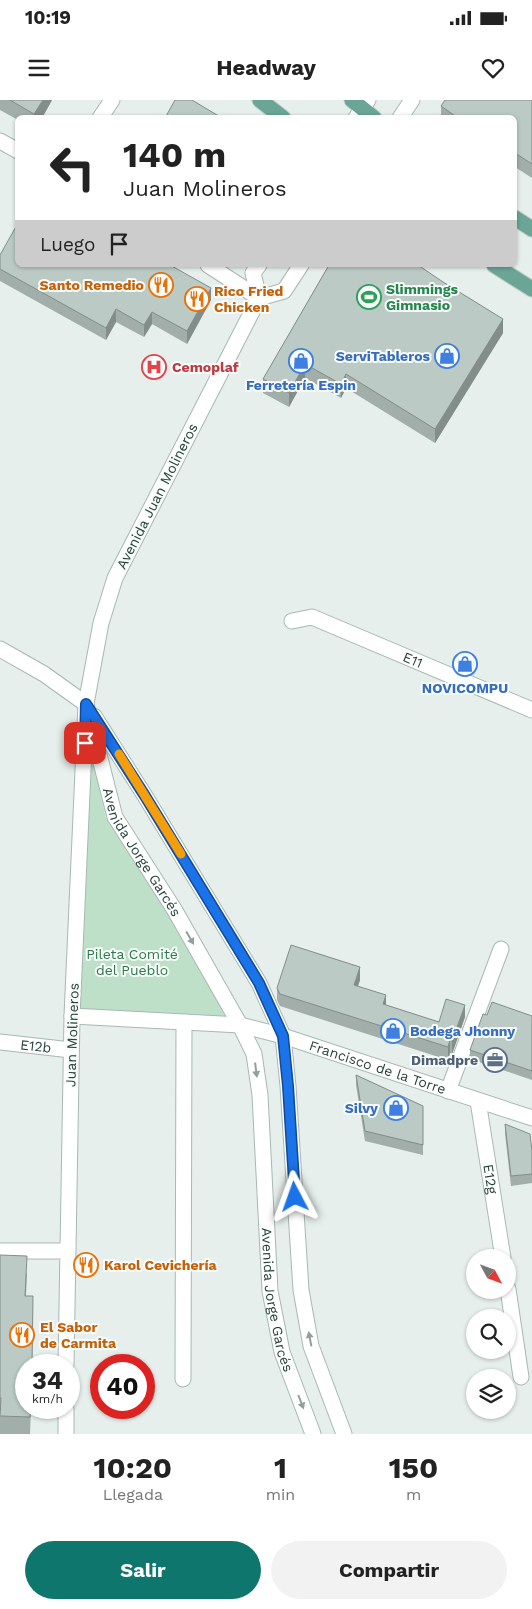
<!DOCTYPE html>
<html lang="es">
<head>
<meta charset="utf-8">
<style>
	:root { --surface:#fff; --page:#f2f2f2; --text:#222; --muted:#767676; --accent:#0f766e }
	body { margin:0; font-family:"Work Sans",sans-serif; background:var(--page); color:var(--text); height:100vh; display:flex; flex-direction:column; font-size:19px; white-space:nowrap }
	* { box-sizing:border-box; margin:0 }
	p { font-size:16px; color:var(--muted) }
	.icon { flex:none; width:28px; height:28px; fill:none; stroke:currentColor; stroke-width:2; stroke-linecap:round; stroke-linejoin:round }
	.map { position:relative; height:1334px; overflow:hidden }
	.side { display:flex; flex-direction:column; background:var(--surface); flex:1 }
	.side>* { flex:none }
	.top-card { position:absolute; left:15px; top:15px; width:502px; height:152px; border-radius:8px; box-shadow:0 1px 4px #0004; background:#fff; color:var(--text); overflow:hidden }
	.needle { width:32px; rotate:131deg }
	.fabs { position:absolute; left:466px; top:1149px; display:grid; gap:10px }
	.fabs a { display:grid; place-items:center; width:50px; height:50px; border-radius:50%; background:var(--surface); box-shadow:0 1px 4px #0004; font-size:25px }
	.speed { position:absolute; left:15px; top:1254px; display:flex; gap:10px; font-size:25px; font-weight:700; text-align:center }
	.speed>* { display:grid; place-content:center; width:65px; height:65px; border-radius:50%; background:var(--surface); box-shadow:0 1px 4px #0004; line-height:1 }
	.speed small { font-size:12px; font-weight:400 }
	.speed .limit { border:8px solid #d22; background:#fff; color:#111 }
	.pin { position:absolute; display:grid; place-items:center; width:42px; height:42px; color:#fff; margin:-21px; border-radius:10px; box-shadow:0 2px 8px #0006 }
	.me { position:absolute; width:55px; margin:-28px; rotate:356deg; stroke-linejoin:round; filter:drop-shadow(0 0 4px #0008) }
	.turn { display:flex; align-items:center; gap:18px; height:105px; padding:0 25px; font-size:22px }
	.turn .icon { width:65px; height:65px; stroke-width:2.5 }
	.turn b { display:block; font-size:35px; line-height:42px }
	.then { display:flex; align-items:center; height:48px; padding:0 25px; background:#0003; gap:10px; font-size:19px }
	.eta { display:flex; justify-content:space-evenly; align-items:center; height:85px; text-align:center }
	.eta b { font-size:30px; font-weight:700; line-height:35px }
	.action { display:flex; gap:10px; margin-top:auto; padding:10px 25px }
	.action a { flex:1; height:58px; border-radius:30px; background:var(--accent); color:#fff; font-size:20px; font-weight:700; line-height:58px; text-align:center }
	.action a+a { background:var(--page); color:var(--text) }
	.status { display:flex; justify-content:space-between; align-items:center; height:35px; padding:0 25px; background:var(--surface); direction:ltr }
	.status svg { height:14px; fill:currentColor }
	header { display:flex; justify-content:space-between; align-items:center; height:65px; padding:0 25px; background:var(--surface); font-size:22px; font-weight:700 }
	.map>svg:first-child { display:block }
	.green { fill:#bfe0c8 }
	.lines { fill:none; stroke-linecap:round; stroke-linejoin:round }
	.service-casing { stroke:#a8b8b2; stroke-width:17 }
	.minor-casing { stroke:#a8b8b2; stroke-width:17 }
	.tertiary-casing { stroke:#a8b8b2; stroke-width:17 }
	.primary-casing { stroke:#c2cac8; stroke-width:17 }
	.service { stroke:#fff; stroke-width:15 }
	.minor { stroke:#fff; stroke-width:15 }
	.tertiary { stroke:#fff; stroke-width:15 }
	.primary { stroke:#6aa596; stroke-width:15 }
	.wall { fill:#a1aea9 }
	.shaded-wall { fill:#838d89 }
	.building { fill:#bbcac4; stroke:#838d89 }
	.oneway { fill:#92a09c }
	.route-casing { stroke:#114b97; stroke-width:12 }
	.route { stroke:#1a73e8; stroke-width:9 }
	.slow { stroke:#f59e0b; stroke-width:9 }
	.labels { text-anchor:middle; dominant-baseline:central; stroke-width:4; stroke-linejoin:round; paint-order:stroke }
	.food-label { font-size:14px; font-weight:bold; fill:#c56008; stroke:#f7fbf9; text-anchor:start }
	.leisure-label { font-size:14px; font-weight:bold; fill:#27864d; stroke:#f7fbf9; text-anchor:start }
	.shop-label { font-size:14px; font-weight:bold; fill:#366cbe; stroke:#f7fbf9; text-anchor:end }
	.health-label { font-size:14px; font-weight:bold; fill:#be3a42; stroke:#f7fbf9; text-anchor:start }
	.street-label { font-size:14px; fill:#24423a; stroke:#f7fbf9 }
	.park-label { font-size:14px; fill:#2d7a4b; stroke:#f7fbf9 }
	.service-label { font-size:14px; font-weight:bold; fill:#4e5e75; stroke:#f7fbf9; text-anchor:end }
</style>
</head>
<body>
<div class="status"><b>10:19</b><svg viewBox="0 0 49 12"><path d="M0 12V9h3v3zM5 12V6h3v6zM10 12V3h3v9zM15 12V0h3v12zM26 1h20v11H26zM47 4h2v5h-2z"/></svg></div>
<header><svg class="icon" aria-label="menu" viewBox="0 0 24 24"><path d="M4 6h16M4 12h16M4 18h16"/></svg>Headway<svg class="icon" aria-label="heart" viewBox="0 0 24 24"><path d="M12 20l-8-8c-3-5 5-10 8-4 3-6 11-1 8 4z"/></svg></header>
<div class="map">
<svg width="532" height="1334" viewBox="0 0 532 1334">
	<rect width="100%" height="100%" fill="#e6efeb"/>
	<path class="green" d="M87,634L106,718L240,925L72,916Z"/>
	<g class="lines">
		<defs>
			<path id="service" d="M100,18L112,0
				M448,991L501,849"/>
			<g id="minor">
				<path d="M0,41L18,51"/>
				<path d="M208,165L259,198"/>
				<path id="s1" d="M292,521L312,517L532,610"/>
				<path d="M0,549L44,574L86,604L72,916L66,1265"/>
				<path d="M72,916L240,925"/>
				<path id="s2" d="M0,942L71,950"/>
				<path id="s3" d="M478,1001L503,1158"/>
				<path d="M0,1151H67"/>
				<path d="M508,1189L521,1277"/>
				<path d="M183,1279L184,922"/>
				<path d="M66,1334V1308"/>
			</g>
			<g id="tertiary">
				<path d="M356,18L368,0"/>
				<path d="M400,18L412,0"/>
				<path id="s4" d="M259,165L253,173L259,198L115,478L101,523L86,604L115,717L174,809L240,925L254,954L260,995L270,1191L282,1252L313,1334"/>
				<path d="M259,198L284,191L301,165"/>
				<path d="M94,616L145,696L259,883L283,936L288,986L301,1190L311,1246L344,1334"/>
				<path id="s5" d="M240,925L283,936L532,1018"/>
			</g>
			<path id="primary" d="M260,0L283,18
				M352,0L374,18
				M515,118L532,129
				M494,165L532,189"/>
		</defs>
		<use href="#service" class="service-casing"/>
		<use href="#minor" class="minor-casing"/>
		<use href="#tertiary" class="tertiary-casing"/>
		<use href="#primary" class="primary-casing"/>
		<use href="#service" class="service"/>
		<use href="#minor" class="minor"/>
		<use href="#tertiary" class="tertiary"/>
		<use href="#primary" class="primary"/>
	</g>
	<path class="wall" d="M0,0H52L42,18H18V20L0,10Z
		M532,0V78L515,67V18H441V6Z
		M0,155L211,200L187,244L152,224L144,237L116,222L106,240L0,181Z
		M329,165L503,233L435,343L346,288L341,298L305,278L289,307L263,293V279Z
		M360,880L358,886L386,905L439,922L465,917L452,954L450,953L448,960L280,906L277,900V888Z
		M487,915L532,916V980L470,959V950Z
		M356,975L423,1006V1055L365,1041L356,985Z
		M505,1024L532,1051V1083L511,1086L505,1034Z
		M0,1155L27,1174L26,1196L33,1214L32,1265H26L31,1308L30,1334H0Z"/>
	<path class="shaded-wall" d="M43,0H52L42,18H34V14Z
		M211,188V200L187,244V231Z
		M116,209V222L106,240V228Z
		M152,212V224L144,237V225Z
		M503,219V233L435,343V329Z
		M305,264V278L289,307V293Z
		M346,274V288L341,298V284Z
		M360,867V880L354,898V885Z
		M386,895V908L383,904Z
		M465,905V917L452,954V941Z
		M450,940V953L448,960V947Z"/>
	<path class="building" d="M10,0H43L34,14Z
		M175,0H192L222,18H165Z
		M445,0H532V64L515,53V18H458L441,6Z
		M18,123V165H170L211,188L187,231L152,212L144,225L116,209L106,228L0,169V155Z
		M329,165H418L443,182L503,219L435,329L346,274L341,284L305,264L289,293L263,279Z
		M291,845L360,867L354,885L386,895L383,904L439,922L446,899L465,905L452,941L450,940L448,947L280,894L277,888Z
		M492,902L532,916V971L470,950L483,914L487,915Z
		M356,975L423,1006V1045L365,1031Z
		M505,1024L530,1034L532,1051V1074L511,1076Z
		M0,1155L27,1156L25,1196H33L32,1265H26V1308H31L30,1317L0,1316L1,1298H0Z"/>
	<defs><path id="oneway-solid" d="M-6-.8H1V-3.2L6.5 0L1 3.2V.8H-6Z" transform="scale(1.25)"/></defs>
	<g class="oneway">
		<use href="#oneway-solid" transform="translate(190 838) rotate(60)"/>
		<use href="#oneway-solid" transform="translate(256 970) rotate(83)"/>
		<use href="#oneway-solid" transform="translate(310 1239) rotate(-101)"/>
		<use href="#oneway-solid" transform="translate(301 1302) rotate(69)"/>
	</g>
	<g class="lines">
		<defs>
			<path id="route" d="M85,643L86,604L145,696L259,883L283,936L288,986L295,1097"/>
		</defs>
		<use href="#route" class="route-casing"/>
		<use href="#route" class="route"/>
		<path class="slow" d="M119,654L181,754"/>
	</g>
	<defs>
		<symbol id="restaurant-ring" viewBox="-11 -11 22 22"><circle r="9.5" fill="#f7fbf9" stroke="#e8710a" stroke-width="1.5"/><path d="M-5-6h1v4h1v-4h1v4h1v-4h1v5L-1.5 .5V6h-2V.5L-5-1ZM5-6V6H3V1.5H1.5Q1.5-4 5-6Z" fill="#e8710a"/></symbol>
		<symbol id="stadium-ring" viewBox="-11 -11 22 22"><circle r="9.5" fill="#f7fbf9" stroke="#2e9e5b" stroke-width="1.5"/><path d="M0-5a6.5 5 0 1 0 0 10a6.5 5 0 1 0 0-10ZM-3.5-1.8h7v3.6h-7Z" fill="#2e9e5b"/></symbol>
		<symbol id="shop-ring" viewBox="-11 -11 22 22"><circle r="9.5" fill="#f7fbf9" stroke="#3f7fe0" stroke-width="1.5"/><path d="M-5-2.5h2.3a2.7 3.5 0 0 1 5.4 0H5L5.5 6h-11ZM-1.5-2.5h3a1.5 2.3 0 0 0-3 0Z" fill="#3f7fe0"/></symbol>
		<symbol id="hospital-ring" viewBox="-11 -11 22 22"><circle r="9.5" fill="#f7fbf9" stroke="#e0444e" stroke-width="1.5"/><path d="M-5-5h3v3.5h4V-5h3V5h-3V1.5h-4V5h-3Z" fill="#e0444e"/></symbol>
		<symbol id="office-ring" viewBox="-11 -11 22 22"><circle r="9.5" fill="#f7fbf9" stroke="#5c6f8a" stroke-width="1.5"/><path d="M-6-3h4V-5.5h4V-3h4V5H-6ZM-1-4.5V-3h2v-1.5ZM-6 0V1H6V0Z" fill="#5c6f8a"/></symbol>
	</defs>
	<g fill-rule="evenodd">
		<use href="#restaurant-ring" x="147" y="171" width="28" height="28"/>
		<use href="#stadium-ring" x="355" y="183" width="28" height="28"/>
		<use href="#restaurant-ring" x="183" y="185" width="28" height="28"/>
		<use href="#shop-ring" x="433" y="242" width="28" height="28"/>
		<use href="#shop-ring" x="287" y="247" width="28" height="28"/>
		<use href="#hospital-ring" x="140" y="253" width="28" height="28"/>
		<use href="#shop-ring" x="451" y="550" width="28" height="28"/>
		<use href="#shop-ring" x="379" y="917" width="28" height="28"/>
		<use href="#office-ring" x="481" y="946" width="28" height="28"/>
		<use href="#shop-ring" x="382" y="994" width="28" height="28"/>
		<use href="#restaurant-ring" x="72" y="1151" width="28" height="28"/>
		<use href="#restaurant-ring" x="8" y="1221" width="28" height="28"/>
	</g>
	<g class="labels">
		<g class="food-label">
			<text x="144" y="185" text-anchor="end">Santo Remedio</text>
			<text x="214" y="191">Rico Fried<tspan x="214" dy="16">Chicken</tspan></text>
			<text x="104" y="1165">Karol Cevichería</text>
			<text x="40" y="1227">El Sabor<tspan x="40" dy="16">de Carmita</tspan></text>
		</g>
		<g class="leisure-label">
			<text x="386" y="189">Slimmings<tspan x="386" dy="16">Gimnasio</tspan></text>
		</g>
		<g class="shop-label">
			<text x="430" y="256">ServiTableros</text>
			<text x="301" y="285" text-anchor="middle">Ferretería Espin</text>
			<text x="465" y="588" text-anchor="middle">NOVICOMPU</text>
			<text x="410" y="931" text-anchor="start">Bodega Jhonny</text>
			<text x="378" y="1008">Silvy</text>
		</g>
		<g class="health-label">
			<text x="172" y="267">Cemoplaf</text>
		</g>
		<g class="street-label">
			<text transform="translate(157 396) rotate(-63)">Avenida Juan Molineros</text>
			<text stroke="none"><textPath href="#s1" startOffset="130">E11</textPath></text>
			<text stroke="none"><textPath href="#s4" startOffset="640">Avenida Jorge Garcés</textPath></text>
			<text transform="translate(72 935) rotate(-88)">Juan Molineros</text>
			<text stroke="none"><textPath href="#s2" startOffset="36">E12b</textPath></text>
			<text stroke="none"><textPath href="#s5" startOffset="144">Francisco de la Torre</textPath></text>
			<text stroke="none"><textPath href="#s3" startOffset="79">E12g</textPath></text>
			<text stroke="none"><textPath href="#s4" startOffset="1119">Avenida Jorge Garcés</textPath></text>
		</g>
		<g class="park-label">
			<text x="132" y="854">Pileta Comité<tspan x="132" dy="16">del Pueblo</tspan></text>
		</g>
		<g class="service-label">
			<text x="478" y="960">Dimadpre</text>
		</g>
	</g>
</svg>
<div class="fabs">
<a><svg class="needle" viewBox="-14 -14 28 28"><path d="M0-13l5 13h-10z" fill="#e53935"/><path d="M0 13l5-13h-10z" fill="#767676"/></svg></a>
<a><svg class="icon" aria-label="search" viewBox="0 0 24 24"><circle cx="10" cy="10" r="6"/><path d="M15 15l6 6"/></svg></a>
<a><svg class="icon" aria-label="layers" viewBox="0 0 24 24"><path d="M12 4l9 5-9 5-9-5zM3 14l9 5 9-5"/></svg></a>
</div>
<div class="speed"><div>34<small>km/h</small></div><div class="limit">40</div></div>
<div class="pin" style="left:85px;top:643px;background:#d93025"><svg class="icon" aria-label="arrive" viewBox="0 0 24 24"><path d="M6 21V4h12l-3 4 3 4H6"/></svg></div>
<svg class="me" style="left:295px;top:1097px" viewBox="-20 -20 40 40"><path d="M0-17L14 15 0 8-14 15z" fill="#1a73e8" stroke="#fff" stroke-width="4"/></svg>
<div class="top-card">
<div class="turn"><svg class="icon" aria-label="left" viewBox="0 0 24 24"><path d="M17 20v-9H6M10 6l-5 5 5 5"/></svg><div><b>140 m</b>Juan Molineros</div></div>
<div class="then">Luego<svg class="icon" aria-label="arrive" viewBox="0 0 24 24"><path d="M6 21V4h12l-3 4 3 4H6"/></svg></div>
</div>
</div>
<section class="side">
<div class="eta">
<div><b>10:20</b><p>Llegada</p></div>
<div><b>1</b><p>min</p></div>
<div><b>150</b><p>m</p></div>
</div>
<div class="action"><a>Salir</a><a>Compartir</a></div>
</section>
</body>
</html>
